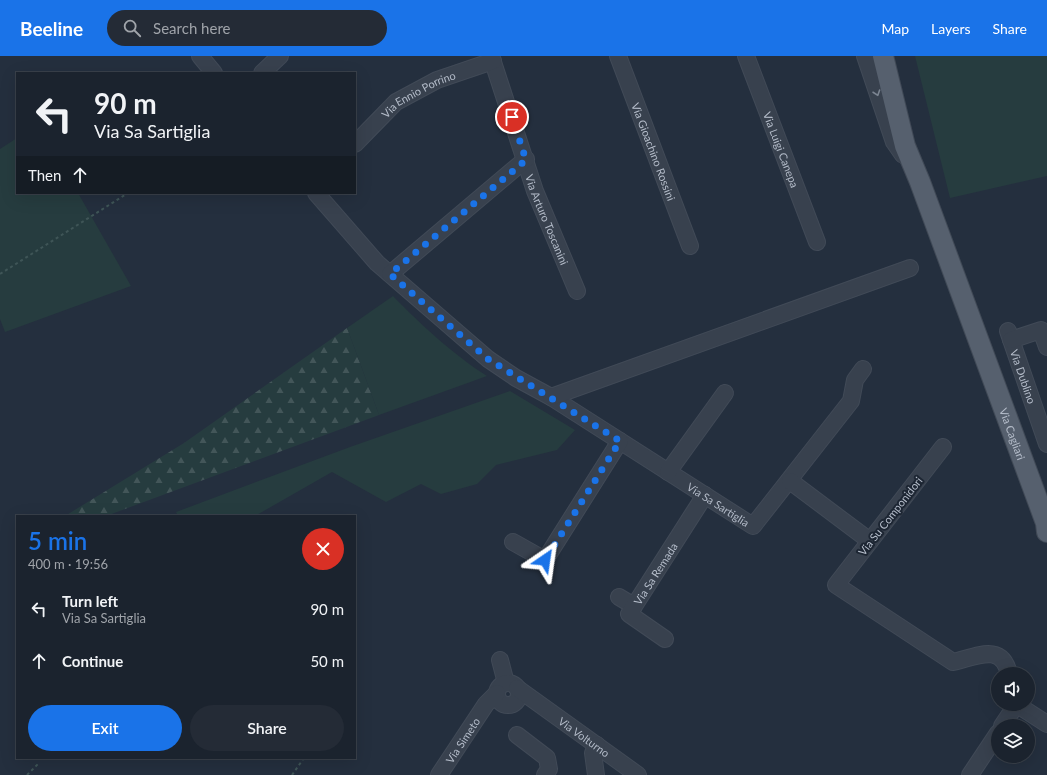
<!DOCTYPE html>
<html lang="en">
<head>
<meta charset="utf-8">
<style>
	:root { --surface:#1b232e; --page:#242b36; --text:#f1f3f6; --muted:#a0a4aa; --line:#39404a; --accent:#1a73e8 }
	body { margin:0; font-family:Lato,sans-serif; background:var(--page); color:var(--text); height:100vh; display:flex; flex-direction:column; font-size:15px; white-space:nowrap }
	* { box-sizing:border-box; margin:0 }
	p { font-size:13px; color:var(--muted) }
	.icon { flex:none; width:22px; height:22px; fill:none; stroke:currentColor; stroke-width:2; stroke-linecap:round; stroke-linejoin:round }
	.map { position:relative; flex:1; overflow:hidden }
	.panel { position:absolute; left:16px; top:459px; width:340px; height:244px; display:flex; flex-direction:column; background:var(--surface); border-radius:0px; box-shadow:0 4px 16px #0002,0 0 0 1px var(--line) }
	.panel>* { flex:none }
	.banner { position:absolute; left:16px; top:16px; width:340px; height:122px; border-radius:0px; box-shadow:0 4px 16px #0002,0 0 0 1px var(--line); background:#1b232e; color:var(--text); overflow:hidden }
	.controls { position:absolute; left:991px; top:611px; display:grid; gap:8px }
	.controls a { display:grid; place-items:center; width:44px; height:44px; border-radius:50%; background:var(--surface); box-shadow:0 4px 16px #0002,0 0 0 1px var(--line); font-size:20px }
	.pin { position:absolute; display:grid; place-items:center; width:34px; height:34px; color:#fff; margin:-17px; border:2px solid #fff; border-radius:50%; box-shadow:0 1px 4px #0007 }
	.me { position:absolute; width:44px; margin:-22px; rotate:32deg; stroke-linejoin:round; filter:drop-shadow(0 0 3px #0008) }
	.turn { display:flex; align-items:center; gap:14px; height:84px; padding:0 12px; font-size:18px }
	.turn .icon { width:52px; height:52px; stroke-width:2.5 }
	.turn b { display:block; font-size:28px; line-height:34px }
	.then { display:flex; align-items:center; height:38px; padding:0 12px; background:#0003; gap:8px; font-size:15px }
	.round { display:grid; place-items:center; flex:none; width:42px; height:42px; border-radius:21px; background:var(--page) }
	.headline { display:flex; align-items:center; justify-content:space-between; height:68px; padding:0 12px }
	h1 { font-size:24px; font-weight:600; line-height:30px; color:var(--accent) }
	.action { display:flex; gap:8px; margin-top:auto; padding:8px 12px }
	.action a { flex:1; height:46px; border-radius:24px; background:var(--accent); color:#fff; font-size:16px; font-weight:600; line-height:46px; text-align:center }
	.action a+a { background:var(--page); color:var(--text) }
	ul { padding:0; list-style:none }
	li { display:flex; align-items:center; gap:12px; height:52px; padding:0 12px }
	li div { flex:1 }
	li b { display:block; font-size:15px }
	li em { font-style:normal }
	header { display:flex; align-items:center; gap:24px; box-sizing:border-box; height:56px; padding:0 20px; background:var(--accent); color:#fff }
	header strong { font-size:19px }
	nav { display:flex; gap:22px; margin-inline-start:auto; font-size:14px }
	.search { width:280px; height:36px; background:var(--page); display:flex; align-items:center; gap:10px; box-sizing:border-box; padding:0 14px; border-radius:22px; color:var(--muted); font-size:15px }
	.map>svg:first-child { display:block }
	.green { fill:#263c3f }
	.forest { fill:url(#forest-firs) }
	.lines { fill:none; stroke-linecap:round; stroke-linejoin:round }
	.minor-casing { stroke:#414a57; stroke-width:18 }
	.major-casing { stroke:#414a57; stroke-width:22 }
	.path { stroke:#3f5557; stroke-width:2; stroke-dasharray:3 3; stroke-linecap:butt }
	.minor { stroke:#38414e; stroke-width:16 }
	.major { stroke:#56606e; stroke-width:20 }
	.oneway { stroke:#7c8592 }
	.route { stroke:#1a73e8; stroke-width:7; stroke-dasharray:0 12.6 }
	.labels { text-anchor:middle; dominant-baseline:central; stroke-width:4; stroke-linejoin:round; paint-order:stroke }
	.street-label { font-size:11px; fill:#b4bcc9; stroke:#1d2633 }
</style>
</head>
<body>
<header>
<strong>Beeline</strong>
<div class="search"><svg class="icon" aria-label="search" viewBox="0 0 24 24"><circle cx="10" cy="10" r="6"/><path d="M15 15l6 6"/></svg>Search here</div>
<nav><a>Map</a><a>Layers</a><a>Share</a></nav>
</header>
<div class="map">
<svg width="1047" height="719" viewBox="0 0 1047 719">
	<defs>
		<pattern id="forest-firs" width="22" height="20" patternUnits="userSpaceOnUse"><rect width="22" height="20" fill="#263c3f"/><path d="M5 1l3.5 6h-7zM16 11l3.5 6h-7z" fill="#435659"/></pattern>
	</defs>
	<rect width="100%" height="100%" fill="#242f3e"/>
	<path class="green" d="M915,0H1047V120L950,142Z
		M17,82V137H78L131,230L5,276L0,263V93Z
		M393,240C419,267 455,300 487,320L379,359L347,272Z
		M510,335L575,374L557,394L496,409L477,428L441,438L421,428L386,446L332,416L255,460H178L176,456L350,391Z"/>
	<path class="forest" d="M347,272L379,359L106,460H65L184,387Z"/>
	<g class="lines">
		<defs>
			<g id="minor">
				<path d="M200,0L214,17"/>
				<path id="s1" d="M491,0L535,135L577,235"/>
				<path id="s2" d="M618,0L690,190"/>
				<path id="s3" d="M746,0L817,186"/>
				<path d="M865,0L894,86L903,99"/>
				<path d="M262,17L280,0"/>
				<path id="s4" d="M355,88L396,46L437,24L493,5"/>
				<path id="s5" d="M316,137L377,207L488,303L516,322L551,341L753,470L851,345L855,324L863,313"/>
				<path d="M390,218L526,103"/>
				<path id="s6" d="M1008,275L1047,388"/>
				<path d="M1011,284L1041,274L1047,291"/>
				<path d="M551,341L910,212"/>
				<path d="M943,391L836,529L953,606C976,601 1002,586 1009,618"/>
				<path d="M668,416L725,337"/>
				<path d="M790,425L870,485"/>
				<path d="M513,486L545,504L620,385"/>
				<path d="M619,541L634,550"/>
				<path id="s7" d="M665,583L629,558L705,439"/>
				<path d="M500,604L506,627"/>
				<circle cx="508" cy="638" r="11"/>
				<path id="s8" d="M517,632L638,719"/>
				<path d="M1016,648L1047,668"/>
				<path d="M1002,670L1016,649"/>
				<path d="M517,679L547,702L549,713L545,719"/>
				<path id="s9" d="M439,719L486,648L497,637"/>
				<path d="M596,719L593,697L597,689"/>
				<path d="M970,719L998,677"/>
			</g>
			<g id="major">
				<path id="s10" d="M883,0L905,90L920,126L1046,467L1047,476"/>
			</g>
		</defs>
		<use href="#minor" class="minor-casing"/>
		<use href="#major" class="major-casing"/>
		<path class="path" d="M0,218L128,137
			M27,719L39,707
			M292,719L304,702"/>
		<use href="#minor" class="minor"/>
		<use href="#major" class="major"/>
	</g>
	<defs><path id="oneway-chevron" d="M-2-3.5L2.5 0L-2 3.5" fill="none" stroke-width="1.6" stroke-linecap="round" stroke-linejoin="round"/></defs>
	<use class="oneway" href="#oneway-chevron" transform="translate(877 37) rotate(71)"/>
	<g class="lines">
		<path class="route" d="M512,61L526,104L390,218L488,303L620,385L545,504"/>
	</g>
	<g class="labels">
		<g class="street-label">
			<text stroke="none"><textPath href="#s4" startOffset="82">Via Ennio Porrino</textPath></text>
			<text stroke="none"><textPath href="#s3" startOffset="100">Via Luigi Canepa</textPath></text>
			<text stroke="none"><textPath href="#s2" startOffset="102">Via Gioachino Rossini</textPath></text>
			<text stroke="none"><textPath href="#s1" startOffset="173">Via Arturo Toscanini</textPath></text>
			<text stroke="none"><textPath href="#s6" startOffset="48">Via Dublino</textPath></text>
			<text stroke="none"><textPath href="#s10" startOffset="400">Via Cagliari</textPath></text>
			<text stroke="none"><textPath href="#s5" startOffset="512">Via Sa Sartiglia</textPath></text>
			<text transform="translate(890 460) rotate(-52)">Via Su Componidori</text>
			<text stroke="none"><textPath href="#s7" startOffset="92">Via Sa Remada</textPath></text>
			<text stroke="none"><textPath href="#s8" startOffset="83">Via Volturno</textPath></text>
			<text stroke="none"><textPath href="#s9" startOffset="42">Via Simeto</textPath></text>
		</g>
	</g>
</svg>
<div class="controls">
<a><svg class="icon" aria-label="sound" viewBox="0 0 24 24"><path d="M4 9h4l5-4v14l-5-4H4zM17 9q2 3 0 6"/></svg></a>
<a><svg class="icon" aria-label="layers" viewBox="0 0 24 24"><path d="M12 4l9 5-9 5-9-5zM3 14l9 5 9-5"/></svg></a>
</div>
<div class="pin" style="left:512px;top:61px;background:#d93025"><svg class="icon" aria-label="arrive" viewBox="0 0 24 24"><path d="M6 21V4h12l-3 4 3 4H6"/></svg></div>
<svg class="me" style="left:545px;top:504px" viewBox="-20 -20 40 40"><path d="M0-17L14 15 0 8-14 15z" fill="#1a73e8" stroke="#fff" stroke-width="4"/></svg>
<div class="banner">
<div class="turn"><svg class="icon" aria-label="left" viewBox="0 0 24 24"><path d="M17 20v-9H6M10 6l-5 5 5 5"/></svg><div><b>90 m</b>Via Sa Sartiglia</div></div>
<div class="then">Then<svg class="icon" aria-label="ahead" viewBox="0 0 24 24"><path d="M12 20V5M6 11l6-6 6 6"/></svg></div>
</div>
<section class="panel">
<div class="headline"><div><h1>5 min</h1><p>400 m · 19:56</p></div><a class="round" style="background:#d93025;color:#fff"><svg class="icon" aria-label="close" viewBox="0 0 24 24"><path d="M6 6l12 12M18 6L6 18"/></svg></a></div>
<ul>
<li><svg class="icon" aria-label="left" viewBox="0 0 24 24"><path d="M17 20v-9H6M10 6l-5 5 5 5"/></svg><div><b>Turn left</b><p>Via Sa Sartiglia</p></div><em>90 m</em></li>
<li><svg class="icon" aria-label="ahead" viewBox="0 0 24 24"><path d="M12 20V5M6 11l6-6 6 6"/></svg><div><b>Continue</b></div><em>50 m</em></li>
</ul>
<div class="action"><a>Exit</a><a>Share</a></div>
</section>
</div>
</body>
</html>
